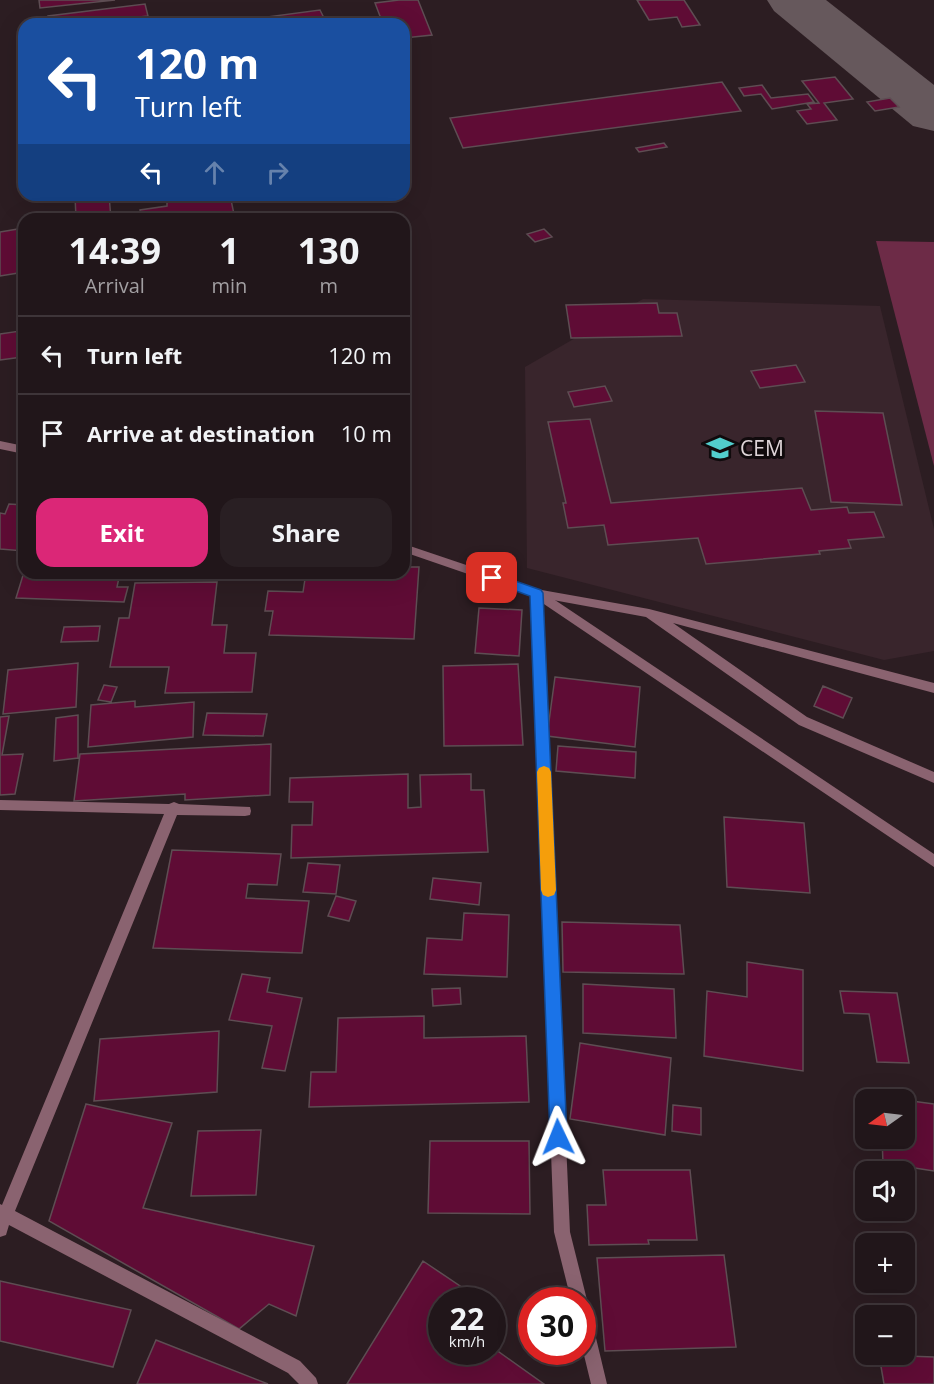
<!DOCTYPE html>
<html lang="en">
<head>
<meta charset="utf-8">
<style>
	:root { --surface:#21161a; --page:#291f23; --text:#f1f3f6; --muted:#a29fa2; --line:#3e3539; --accent:#db2777 }
	body { margin:0; font-family:"Open Sans",sans-serif; background:var(--page); color:var(--text); height:100vh; display:flex; flex-direction:column; font-size:22px; white-space:nowrap }
	* { box-sizing:border-box; margin:0 }
	p { font-size:20px; color:var(--muted) }
	.icon { flex:none; width:33px; height:33px; fill:none; stroke:currentColor; stroke-width:2; stroke-linecap:round; stroke-linejoin:round }
	.map { position:relative; flex:1; overflow:hidden }
	.side { position:absolute; left:18px; top:213px; width:392px; height:366px; display:flex; flex-direction:column; background:var(--surface); border-radius:18px; box-shadow:0 6px 24px #0002,0 0 0 2px var(--line) }
	.side>* { flex:none }
	.banner { position:absolute; left:18px; top:18px; width:392px; height:183px; border-radius:18px; box-shadow:0 6px 24px #0002,0 0 0 2px var(--line); background:#1a4fa0; color:#fff; overflow:hidden }
	.needle { width:39px; rotate:256deg }
	.buttons { position:absolute; left:855px; top:1089px; display:grid; gap:12px }
	.buttons a { display:grid; place-items:center; width:60px; height:60px; border-radius:12px; background:var(--surface); box-shadow:0 6px 24px #0002,0 0 0 2px var(--line); font-size:30px }
	.speed { position:absolute; left:428px; top:1287px; display:flex; gap:12px; font-size:30px; font-weight:700; text-align:center }
	.speed>* { display:grid; place-content:center; width:78px; height:78px; border-radius:50%; background:var(--surface); box-shadow:0 6px 24px #0002,0 0 0 2px var(--line); line-height:1 }
	.speed small { font-size:15px; font-weight:400 }
	.speed .limit { border:9px solid #d22; background:#fff; color:#111 }
	.pin { position:absolute; display:grid; place-items:center; width:51px; height:51px; color:#fff; margin:-26px; border-radius:12px; box-shadow:0 3px 9px #0006 }
	.me { position:absolute; width:66px; margin:-33px; rotate:358deg; stroke-linejoin:round; filter:drop-shadow(0 0 4px #0008) }
	.turn { display:flex; align-items:center; gap:21px; height:126px; padding:0 18px; font-size:27px }
	.turn .icon { width:78px; height:78px; stroke-width:2.5 }
	.turn b { display:block; font-size:42px; line-height:51px }
	.lanes { display:flex; align-items:center; height:57px; padding:0 18px; background:#0003; justify-content:center; gap:30px; direction:ltr }
	.lanes .off { opacity:.35 }
	.eta { display:flex; justify-content:space-evenly; align-items:center; height:102px; text-align:center }
	.eta b { font-size:36px; font-weight:700; line-height:42px }
	.primary-button { display:flex; gap:12px; margin-top:auto; padding:12px 18px }
	.primary-button a { flex:1; height:69px; border-radius:18px; background:var(--accent); color:#fff; font-size:24px; font-weight:700; line-height:69px; text-align:center }
	.primary-button a+a { background:var(--page); color:var(--text) }
	ul { padding:0; list-style:none }
	li { display:flex; align-items:center; gap:18px; height:78px; padding:0 18px; border-top:2px solid var(--line) }
	li div { flex:1 }
	li b { display:block; font-size:22px }
	li em { font-style:normal }
	.map>svg:first-child { display:block }
	.built { fill:#39252c }
	.green { fill:#6d2b47 }
	.lines { fill:none; stroke-linecap:round; stroke-linejoin:round }
	.taxiway { fill:#66585c; fill-rule:evenodd }
	.building { fill:#5f0c35; stroke:#5e4d53; stroke-width:1.5 }
	.minor { fill:#8a6370; fill-rule:evenodd }
	.tertiary { fill:#8a6370; fill-rule:evenodd }
	.route { fill:#1a73e8; stroke:#114b97; stroke-width:1.5 }
	.slow { fill:#f59e0b }
	.labels { text-anchor:middle; dominant-baseline:central; stroke-width:6; stroke-linejoin:round; paint-order:stroke }
	.poi-label { font-size:21px; fill:#ded4d7; stroke:#100a0c; text-anchor:start }
</style>
</head>
<body>
<div class="map">
<svg width="934" height="1384" viewBox="0 0 934 1384">
	<rect width="100%" height="100%" fill="#2c1d22"/>
	<path class="built" d="M643,299L880,306L934,529V651L884,660L527,568L525,367Z"/>
	<path class="green" d="M876,241L934,242V466Z"/>
	<g class="lines">
		<path class="taxiway" d="M767,0H826L934,85V131L913,126L774,11Z"/>
	</g>
	<path class="building" d="M39,0H115L40,8Z
		M399,0H418L432,35L404,38V24H383L375,3Z
		M637,0H684L700,25L682,27L677,17L649,20Z
		M145,4L148,16L77,24H49L48,16Z
		M320,10L326,22L223,23Z
		M835,77L853,99L824,103L837,120L807,124L797,111L811,109L807,104L819,103L802,81Z
		M722,82L741,111L463,148L450,118Z
		M762,85L771,98L808,94L814,102L772,109L761,94L744,96L739,88Z
		M890,98L899,107L875,111L867,102Z
		M664,143L667,147L639,152L636,148Z
		M75,195H109L111,219H76Z
		M192,195H230L235,219H141L140,210L167,206V202L193,199Z
		M275,195H315V196L276,201Z
		M24,228V272L0,276V232Z
		M544,229L552,237L535,242L527,234Z
		M657,303L659,313H677L682,336L571,338L566,305Z
		M20,331L22,357L0,360V334Z
		M796,365L805,382L760,388L751,371Z
		M605,386L612,401L574,407L568,392Z
		M815,411L883,413L902,505L831,502Z
		M590,419L611,503L802,488L811,510L847,507L849,513L874,512L884,537L848,540L851,548L819,551L820,554L706,564L698,538L608,545L604,525L568,528L563,503H566L548,422Z
		M9,504L24,505V551L0,549V513L5,514Z
		M404,567H419L414,639L269,635L273,611H265L268,591L303,592L305,579L277,578L278,573H404Z
		M24,572L120,573L117,587H128L124,602L16,598Z
		M204,573H248L246,580L202,577Z
		M217,582L212,625H227L224,653H256L252,692L165,693L169,667H110L119,618H129L135,583Z
		M479,608L522,610L519,656L475,653Z
		M100,626L98,641L61,642L64,627Z
		M78,663L76,707L3,714L8,670Z
		M518,664L523,745L444,746L443,666Z
		M555,677L640,687L635,747L547,736Z
		M104,685L117,687L111,702L98,700Z
		M823,686L852,698L843,718L814,706Z
		M135,701V707L194,702L193,737L88,747L91,705Z
		M207,713L267,714L263,736L203,735Z
		M78,715V758L54,761L56,718Z
		M9,716L2,755L23,754L15,794L0,795V717Z
		M271,744L270,795L185,800V794L74,801L80,754Z
		M558,746L636,752L635,778L556,771Z
		M408,774V808L421,807L420,775L471,774V790H484L488,852L291,858L292,825H312L313,802H289L290,778Z
		M724,817L804,823L810,893L727,887Z
		M172,850L281,854L277,885L248,884L246,898L309,901L302,953L153,948Z
		M308,863L340,865L336,894L303,892Z
		M433,878L481,883L479,905L430,899Z
		M336,896L356,901L349,921L328,916Z
		M464,913L509,915L507,977L424,974L427,938L462,940Z
		M562,922L680,925L684,974L563,972Z
		M747,962L803,970V1071L704,1056L707,991L747,997Z
		M242,974L270,978L267,992L302,998L285,1071L262,1068L272,1026L229,1020Z
		M583,984L674,989L676,1038L583,1033Z
		M460,988L461,1004L433,1006L432,989Z
		M840,991L897,993L909,1063L877,1062L869,1014L844,1013Z
		M424,1016V1038L526,1036L529,1102L309,1107L311,1072H336L338,1018Z
		M219,1031L217,1092L94,1101L100,1039Z
		M580,1043L671,1058L665,1135L570,1119Z
		M904,1100L934,1104V1171L883,1163L882,1138H904Z
		M86,1104L172,1123L143,1208L314,1246L296,1316L269,1304L239,1329L49,1221Z
		M673,1105L701,1108V1135L672,1131Z
		M261,1130L256,1195L191,1196L198,1131Z
		M430,1141H529L530,1214L428,1213Z
		M603,1170H690L697,1240H648L649,1244L589,1245L587,1205H606Z
		M724,1255L736,1347L605,1351L597,1258Z
		M423,1261L466,1290L461,1300H441V1352H492V1347L544,1384H347Z
		M0,1281L131,1310L113,1367L0,1341Z
		M156,1340L268,1384H137Z
		M879,1355L934,1357V1384H884Z"/>
	<g class="lines">
		<path class="minor" d="M536,589L649,609L934,683V693L673,623L807,717L934,772V783L799,725L646,617L542,598L570,1232L587,1300L584,1306L588,1307L590,1313L607,1384H591L582,1347V1300H571L554,1232L530,593Z
			M0,800L169,804L174,802L179,804L250,807L251,811L250,815L245,816L177,815L15,1211L300,1361L316,1378L318,1384H299L288,1373L9,1225L6,1235L0,1237V1204L2,1205L164,814L0,810Z"/>
		<path class="tertiary" d="M0,441L24,446V454L0,449Z
			M404,544L540,590L934,854V867L532,596L404,552Z"/>
	</g>
	<path class="route" d="M492,573L541,590L543,593L567,1137L565,1143L558,1146L552,1143L550,1137L530,596L488,581L486,578L488,575Z"/>
	<path class="slow" d="M544,766L549,768L551,772L556,890L554,895L548,897L543,895L541,890L537,772L539,768Z"/>
	<defs>
		<symbol id="school-bare" viewBox="-9 -9 18 18"><path d="M0-5L7-2L0 1L-7-2ZM-4 1L0 2.5L4 1V4Q0 6-4 4Z" fill="#52cdcc" stroke="#100a0c" stroke-width="2.5" paint-order="stroke"/></symbol>
	</defs>
	<g fill-rule="evenodd">
		<use href="#school-bare" x="701" y="429" width="38" height="38"/>
	</g>
	<g class="labels">
		<g class="poi-label">
			<text x="740" y="448">CEM</text>
		</g>
	</g>
</svg>
<div class="buttons">
<a><svg class="needle" viewBox="-14 -14 28 28"><path d="M0-13l5 13h-10z" fill="#e53935"/><path d="M0 13l5-13h-10z" fill="#a29fa2"/></svg></a>
<a><svg class="icon" aria-label="sound" viewBox="0 0 24 24"><path d="M4 9h4l5-4v14l-5-4H4zM17 9q2 3 0 6"/></svg></a>
<a>+</a>
<a>−</a>
</div>
<div class="speed"><div>22<small>km/h</small></div><div class="limit">30</div></div>
<div class="pin" style="left:492px;top:578px;background:#d93025"><svg class="icon" aria-label="arrive" viewBox="0 0 24 24"><path d="M6 21V4h12l-3 4 3 4H6"/></svg></div>
<svg class="me" style="left:558px;top:1137px" viewBox="-20 -20 40 40"><path d="M0-17L14 15 0 8-14 15z" fill="#1a73e8" stroke="#fff" stroke-width="4"/></svg>
<div class="banner">
<div class="turn"><svg class="icon" aria-label="left" viewBox="0 0 24 24"><path d="M17 20v-9H6M10 6l-5 5 5 5"/></svg><div><b>120 m</b>Turn left</div></div>
<div class="lanes"><svg class="icon" aria-label="left" viewBox="0 0 24 24"><path d="M17 20v-9H6M10 6l-5 5 5 5"/></svg><svg class="icon off" aria-label="ahead" viewBox="0 0 24 24"><path d="M12 20V5M6 11l6-6 6 6"/></svg><svg class="icon off" aria-label="right" viewBox="0 0 24 24"><path d="M7 20v-9h11M14 6l5 5-5 5"/></svg></div>
</div>
<section class="side">
<div class="eta">
<div><b>14:39</b><p>Arrival</p></div>
<div><b>1</b><p>min</p></div>
<div><b>130</b><p>m</p></div>
</div>
<ul>
<li><svg class="icon" aria-label="left" viewBox="0 0 24 24"><path d="M17 20v-9H6M10 6l-5 5 5 5"/></svg><div><b>Turn left</b></div><em>120 m</em></li>
<li><svg class="icon" aria-label="arrive" viewBox="0 0 24 24"><path d="M6 21V4h12l-3 4 3 4H6"/></svg><div><b>Arrive at destination</b></div><em>10 m</em></li>
</ul>
<div class="primary-button"><a>Exit</a><a>Share</a></div>
</section>
</div>
</body>
</html>
